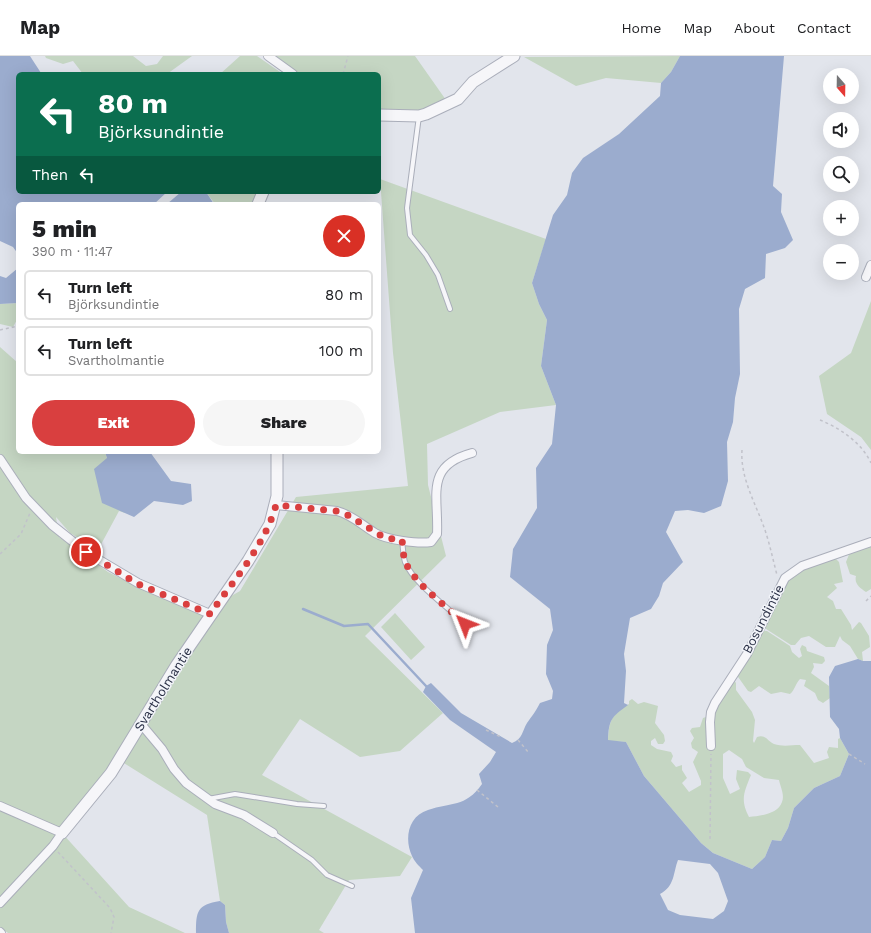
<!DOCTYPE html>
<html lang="en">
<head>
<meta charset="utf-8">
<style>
	:root { --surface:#fff; --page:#f6f6f6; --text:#202124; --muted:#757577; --line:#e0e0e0; --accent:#d93f3f }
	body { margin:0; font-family:"Work Sans",sans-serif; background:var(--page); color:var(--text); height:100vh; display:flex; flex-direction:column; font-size:15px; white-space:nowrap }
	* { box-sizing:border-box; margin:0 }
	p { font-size:13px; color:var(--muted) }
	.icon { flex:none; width:22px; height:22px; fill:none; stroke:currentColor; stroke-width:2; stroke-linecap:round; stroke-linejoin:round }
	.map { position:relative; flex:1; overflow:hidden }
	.details { position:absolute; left:16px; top:146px; width:365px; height:252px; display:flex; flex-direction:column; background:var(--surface); border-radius:6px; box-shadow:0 4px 16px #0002 }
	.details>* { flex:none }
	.hud { position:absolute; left:16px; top:16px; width:365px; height:122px; border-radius:6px; box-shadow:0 4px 16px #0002; background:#0b6e4f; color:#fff; overflow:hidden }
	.needle { width:26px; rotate:160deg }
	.controls { position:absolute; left:823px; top:12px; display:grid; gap:8px }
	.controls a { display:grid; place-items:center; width:36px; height:36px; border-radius:50%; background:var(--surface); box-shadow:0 4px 16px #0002; font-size:20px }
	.pin { position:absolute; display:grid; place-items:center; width:34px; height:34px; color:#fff; margin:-17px; border:2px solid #fff; border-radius:50%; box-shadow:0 1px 4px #0007 }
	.me { position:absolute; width:44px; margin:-22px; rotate:315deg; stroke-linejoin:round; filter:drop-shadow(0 0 3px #0008) }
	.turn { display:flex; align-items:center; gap:14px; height:84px; padding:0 16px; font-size:18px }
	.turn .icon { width:52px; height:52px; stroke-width:2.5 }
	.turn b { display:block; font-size:28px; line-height:34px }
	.then { display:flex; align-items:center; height:38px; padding:0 16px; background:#0003; gap:8px; font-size:15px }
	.round { display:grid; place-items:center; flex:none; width:42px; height:42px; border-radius:21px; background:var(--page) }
	.headline { display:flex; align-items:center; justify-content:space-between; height:68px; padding:0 16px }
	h1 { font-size:24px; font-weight:800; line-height:30px }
	.button { display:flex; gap:8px; margin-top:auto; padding:8px 16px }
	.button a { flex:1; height:46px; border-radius:24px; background:var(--accent); color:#fff; font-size:16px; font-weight:800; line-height:46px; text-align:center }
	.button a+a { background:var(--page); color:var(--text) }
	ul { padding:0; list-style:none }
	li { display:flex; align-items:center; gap:12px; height:50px; margin:0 8px 6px; padding:0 8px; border:2px solid var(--line); border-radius:6px }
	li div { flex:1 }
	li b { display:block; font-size:15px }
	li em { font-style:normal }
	header { display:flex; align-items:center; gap:24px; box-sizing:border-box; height:56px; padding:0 20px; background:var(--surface); border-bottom:1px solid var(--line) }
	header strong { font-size:19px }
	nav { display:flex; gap:22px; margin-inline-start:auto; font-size:14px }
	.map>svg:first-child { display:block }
	.green { fill:#c5d6c3; fill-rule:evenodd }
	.water { fill:#9bacce; fill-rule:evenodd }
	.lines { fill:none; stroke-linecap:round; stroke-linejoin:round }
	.stream { stroke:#9bacce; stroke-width:2.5 }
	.service-casing { stroke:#aaaeba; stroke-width:6 }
	.minor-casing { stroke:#aaaeba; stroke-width:10 }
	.tertiary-casing { stroke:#aaaeba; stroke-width:13 }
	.path { stroke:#c1c2ca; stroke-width:1.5; stroke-dasharray:3 3; stroke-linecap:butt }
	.service { stroke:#f6f6f9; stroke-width:4 }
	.minor { stroke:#f6f6f9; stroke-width:8 }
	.tertiary { stroke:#f6f6f9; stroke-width:11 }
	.route { stroke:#d93f3f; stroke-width:7; stroke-dasharray:0 12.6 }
	.labels { text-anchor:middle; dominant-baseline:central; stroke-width:3; stroke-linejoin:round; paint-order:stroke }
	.street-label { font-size:13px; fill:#292f45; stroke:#f2f4f9 }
</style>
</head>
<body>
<header>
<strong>Map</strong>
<nav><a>Home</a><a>Map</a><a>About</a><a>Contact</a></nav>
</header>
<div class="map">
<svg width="871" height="877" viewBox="0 0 871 877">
	<rect width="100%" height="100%" fill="#e2e5ec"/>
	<path class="green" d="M45,0H133L146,10L157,8L163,0H192L167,18H83L73,5L63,8L46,2Z
		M240,0H257L283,18H220Z
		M276,0H415L446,44L419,56L379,54V18H299Z
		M680,0L671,16L661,27L606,22L576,30L524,1Z
		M380,123L546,183L532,227L539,248L547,264L541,310L556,349L500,356L427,388L428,429L446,500L365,580L443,657L400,695L360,701L300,663L262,719L412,801L400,820L349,824L319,874L324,877H229L226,866L225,849L220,845L207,759L119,704L62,777L129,851L185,877H8L0,871V291L18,307V396H105L125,457L119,455L98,494L70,477L56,461L59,481L108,516L154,539L201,557L240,535L296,441L408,430L393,297Z
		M206,136H260L251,148H215Z
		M871,245V394L861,381L827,358L819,320L851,297Z
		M18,247V262L13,271L0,268V248Z
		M871,488V533L866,536C860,532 854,528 856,520L850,518L846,506L850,496Z
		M835,502L839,506L843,526L834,528L837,532L827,541L833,545L836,553H841L851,569L852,574L859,566L861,567L869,580L870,591L862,596L863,605L858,603L850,590L842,584L840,580L835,591H826L809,580L801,582L795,589H791L763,571L791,518Z
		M395,557L425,591L411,604L381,571Z
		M762,575H767L790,590L792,596L799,602L802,600L800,593L802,589L806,591L807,595L824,601L825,605L822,608L813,607L814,611L811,617L829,630L830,642L823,647L818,644L815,637L804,630L806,624L800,623C795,628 795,634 790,638L781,636L771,638L759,630L751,636L748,635L736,618Z
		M733,623L736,627V634L752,656L755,664L753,685L754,687L757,681C766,678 767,685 774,688C783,691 791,689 800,689L814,707L829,702L827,696L829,691L838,692V683L840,682L849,698L840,720L814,732L794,752L788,772L781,785L772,784L765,801L752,813L713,797L701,787L644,720L626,686L608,685C609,665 611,658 629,648V645L632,643L638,648L644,646L658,650L655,667L664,679L665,685L663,688H658L655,682L651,685V689L657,693L671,696L673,700L671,705L676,711L682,709V714L687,722L682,727L689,736L701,729V725L693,706L698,696L692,692L691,687L694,682L690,675L692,672L700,671L703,662L709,660L712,665L721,640ZM729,694L742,703L746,711L764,722L779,724C780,730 785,739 782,746C778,758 760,760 749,761C740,744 744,736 751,719L748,716L737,714L736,723L740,733L730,738L723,722V698Z"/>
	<path class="water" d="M0,0H30L41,17L44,18H18V136H167L154,148H18V198L13,191L0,185Z
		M680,0H784L773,130L782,138L781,156L793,184L785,192L766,198L765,222L745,233L739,253L740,318L735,342L733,366L727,386L728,425L721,450L704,457L688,454L675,455L666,476L683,506L663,527L659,540L651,553L630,562L624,598L626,615L624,647L628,649C611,661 609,664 608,684L626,686L644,720L701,787L713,797L752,813L765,801L772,784L781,785L788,772L794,752L814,732L840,720L849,698L840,682L839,673L830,661L829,621L835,610L858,603L863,605H871V877H415L411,842L423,814C419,810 414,805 412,800C404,783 408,760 428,754C451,746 465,752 482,728L479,718L490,706L496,696L450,664L423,636L426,630L431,627L461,657L512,687C523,683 522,675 527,667C532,660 536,655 540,647L552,643L553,635L546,618L547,589L553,574L550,553L510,521L513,493L537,452L536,412L552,388L556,349L541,310L547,264L539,248L532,227L553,159L567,139L572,117L583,102L619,78L660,40L661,27L671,16ZM678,804L710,808L718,817L728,845L724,855L713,863L680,859L668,854L660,838C675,830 673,817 678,804Z
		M181,136H206L214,148H167Z
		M18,212V247L0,248V220L6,222Z
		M105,396H150L171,425L191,428L192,445L183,449L154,445L134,461L102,447L94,413L107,402Z
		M220,845L225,849L226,866L229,877H196C196,855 197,849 220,845Z"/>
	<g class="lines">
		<path class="stream" d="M303,553L344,570L368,568L426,630"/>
		<defs>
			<path id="service" d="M419,60L407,152L410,179L426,199L438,219L450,253
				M402,484C403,491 403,499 405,506C414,528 448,551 465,568
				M208,743L235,738L297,748L324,750
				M273,777L312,804L327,819L352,830"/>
			<path id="minor" d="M268,0L293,18
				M866,221L871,209
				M0,403L26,442L52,469L86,496L138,527L210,558
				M276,449L337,455C352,459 362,469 375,477C387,484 418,488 431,486L437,478C439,440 424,410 472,397
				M141,668L162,693L174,713L186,727L215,748L244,759L273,777
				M711,690L710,666L711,656L715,647L747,598L785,522L802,510L871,486
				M0,750L62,777L53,790L0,847
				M0,876L1,877"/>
			<path id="tertiary" d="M379,59L419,60L426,58L458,43L473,26L514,0
				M258,148L263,136
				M62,777L111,717L176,610L248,505L270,468L277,440V396"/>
		</defs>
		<use href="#service" class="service-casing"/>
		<use href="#minor" class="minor-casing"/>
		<use href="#tertiary" class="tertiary-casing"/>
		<path class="path" d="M41,18V17
			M343,18L348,0
			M0,274L18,270
			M820,364C840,372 862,387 871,407
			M742,394C740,422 756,448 765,474C770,489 773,504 777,519
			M0,498L21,478L30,457
			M866,545L871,540
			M486,674L501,681
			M518,684L529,697
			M849,698L865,708
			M477,734L498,751
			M710,783L711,698
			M58,796L110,852L114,861L111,877"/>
		<use href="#service" class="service"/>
		<use href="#minor" class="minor"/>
		<use href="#tertiary" class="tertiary"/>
	</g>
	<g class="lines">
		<path class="route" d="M86,496L138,528L210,558C234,524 265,489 276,449L337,455L346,458L385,482L402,484C403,491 403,499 405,505C413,527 448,551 465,568"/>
	</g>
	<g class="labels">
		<g class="street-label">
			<text transform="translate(763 563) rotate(-63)">Bosundintie</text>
			<text transform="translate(163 633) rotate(-58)">Svartholmantie</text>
		</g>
	</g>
</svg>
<div class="controls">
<a><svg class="needle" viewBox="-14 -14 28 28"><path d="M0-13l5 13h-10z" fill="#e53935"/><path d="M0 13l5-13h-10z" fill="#757577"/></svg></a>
<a><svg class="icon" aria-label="sound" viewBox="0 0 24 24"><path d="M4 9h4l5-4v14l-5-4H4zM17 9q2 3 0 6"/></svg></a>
<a><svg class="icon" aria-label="search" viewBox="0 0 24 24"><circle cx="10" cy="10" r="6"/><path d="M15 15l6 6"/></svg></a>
<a>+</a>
<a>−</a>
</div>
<div class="pin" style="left:86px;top:496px;background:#d93025"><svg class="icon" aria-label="arrive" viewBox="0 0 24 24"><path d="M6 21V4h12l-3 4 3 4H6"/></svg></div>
<svg class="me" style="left:465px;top:568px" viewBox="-20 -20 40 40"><path d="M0-17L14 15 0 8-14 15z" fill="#d93f3f" stroke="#fff" stroke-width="4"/></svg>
<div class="hud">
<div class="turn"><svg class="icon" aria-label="left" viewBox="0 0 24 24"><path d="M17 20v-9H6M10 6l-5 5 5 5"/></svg><div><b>80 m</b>Björksundintie</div></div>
<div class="then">Then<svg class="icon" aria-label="left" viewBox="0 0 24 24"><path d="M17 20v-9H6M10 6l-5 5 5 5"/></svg></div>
</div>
<section class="details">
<div class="headline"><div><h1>5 min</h1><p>390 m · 11:47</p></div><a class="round" style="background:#d93025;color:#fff"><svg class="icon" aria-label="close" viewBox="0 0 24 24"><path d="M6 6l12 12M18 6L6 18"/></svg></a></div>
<ul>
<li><svg class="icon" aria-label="left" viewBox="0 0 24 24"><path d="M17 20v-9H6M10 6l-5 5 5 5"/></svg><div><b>Turn left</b><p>Björksundintie</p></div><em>80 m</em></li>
<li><svg class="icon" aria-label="left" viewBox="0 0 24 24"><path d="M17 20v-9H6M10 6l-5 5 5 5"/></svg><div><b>Turn left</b><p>Svartholmantie</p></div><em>100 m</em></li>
</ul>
<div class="button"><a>Exit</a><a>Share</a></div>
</section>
</div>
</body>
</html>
